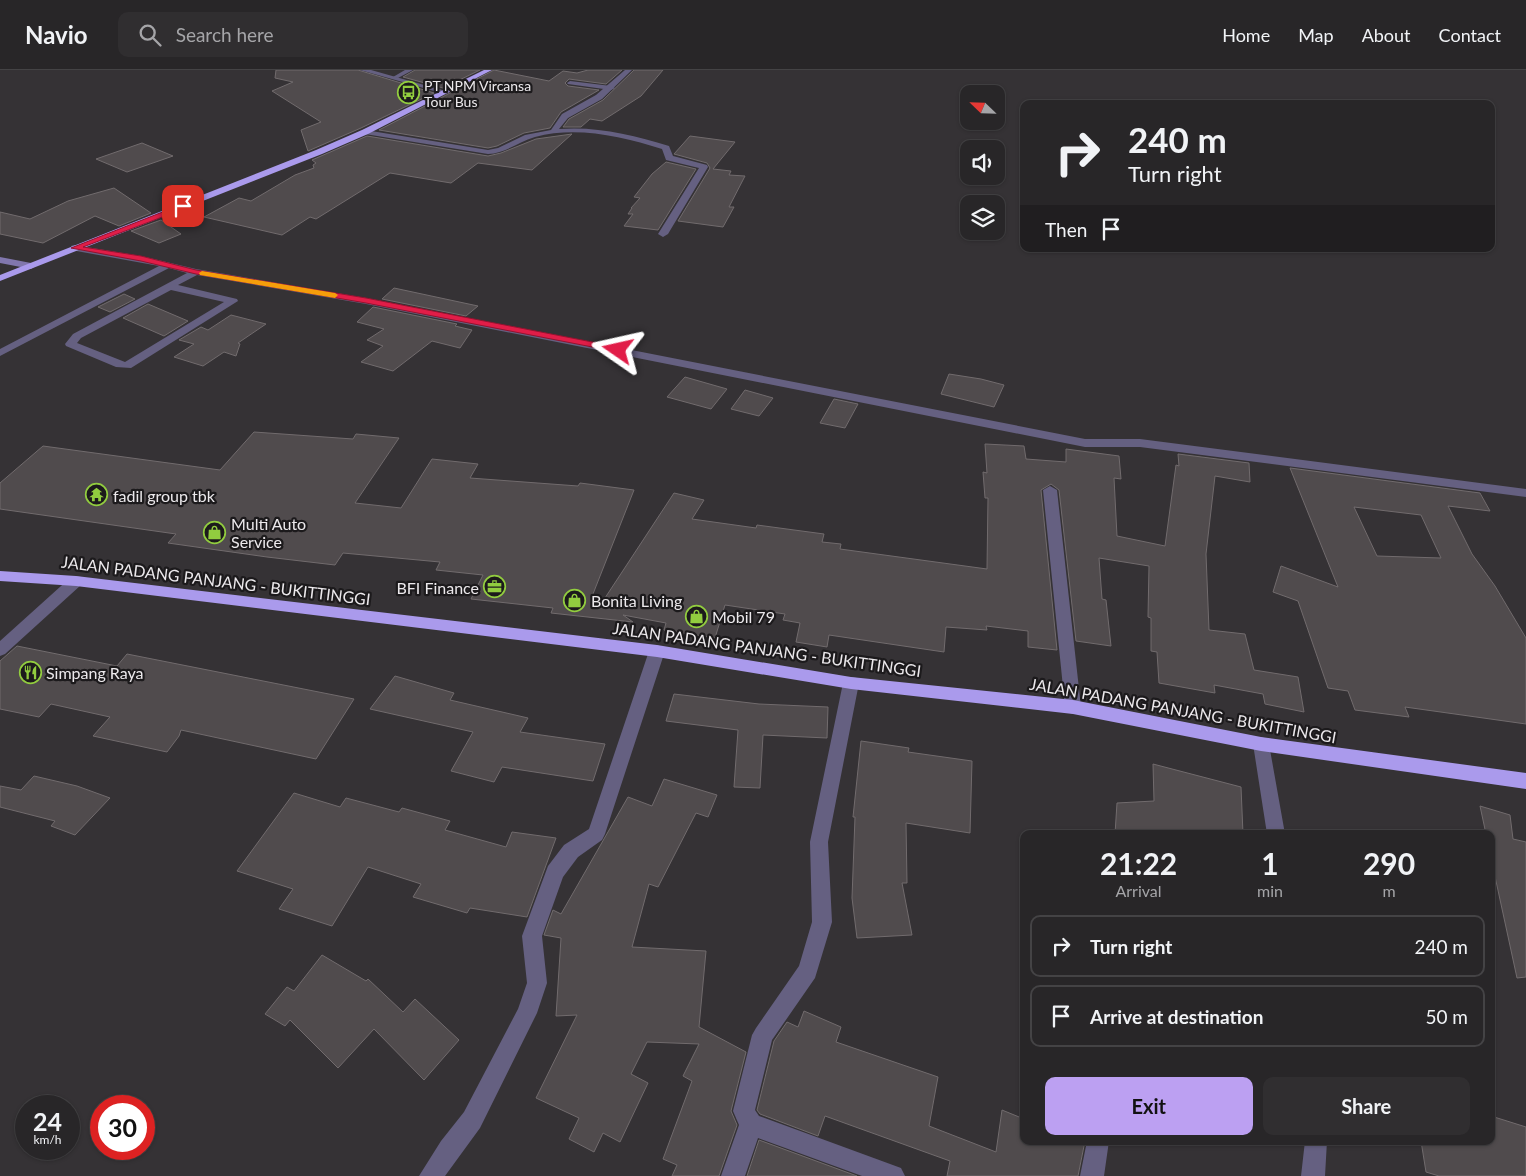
<!DOCTYPE html>
<html lang="en">
<head>
<meta charset="utf-8">
<style>
	:root { --surface:#282628; --page:#302e30; --text:#f1f3f6; --muted:#a5a5a8; --line:#444345; --accent:#bca0f2 }
	body { margin:0; font-family:Lato,sans-serif; background:var(--page); color:var(--text); height:100vh; display:flex; flex-direction:column; font-size:19px; white-space:nowrap }
	* { box-sizing:border-box; margin:0 }
	p { font-size:16px; color:var(--muted) }
	.icon { flex:none; width:28px; height:28px; fill:none; stroke:currentColor; stroke-width:2; stroke-linecap:round; stroke-linejoin:round }
	.map { position:relative; flex:1; overflow:hidden }
	.panel { position:absolute; left:1020px; top:760px; width:475px; height:315px; display:flex; flex-direction:column; background:var(--surface); border-radius:10px; box-shadow:0 1px 4px #0004,0 0 0 1px var(--line) }
	.panel>* { flex:none }
	.banner { position:absolute; left:1020px; top:30px; width:475px; height:152px; border-radius:10px; box-shadow:0 1px 4px #0004,0 0 0 1px var(--line); background:#282628; color:var(--text); overflow:hidden }
	.needle { width:32px; rotate:293deg }
	.tools { position:absolute; left:960px; top:15px; display:grid; gap:10px }
	.tools a { display:grid; place-items:center; width:45px; height:45px; border-radius:10px; background:var(--surface); box-shadow:0 1px 4px #0004,0 0 0 1px var(--line); font-size:25px }
	.speed { position:absolute; left:15px; top:1025px; display:flex; gap:10px; font-size:25px; font-weight:700; text-align:center }
	.speed>* { display:grid; place-content:center; width:65px; height:65px; border-radius:50%; background:var(--surface); box-shadow:0 1px 4px #0004,0 0 0 1px var(--line); line-height:1 }
	.speed small { font-size:12px; font-weight:400 }
	.speed .limit { border:8px solid #d22; background:#fff; color:#111 }
	.pin { position:absolute; display:grid; place-items:center; width:42px; height:42px; color:#fff; margin:-21px; border-radius:10px; box-shadow:0 2px 8px #0006 }
	.me { position:absolute; width:55px; margin:-28px; rotate:281deg; stroke-linejoin:round; filter:drop-shadow(0 0 4px #0008) }
	.turn { display:flex; align-items:center; gap:18px; height:105px; padding:0 25px; font-size:22px }
	.turn .icon { width:65px; height:65px; stroke-width:2.5 }
	.turn b { display:block; font-size:35px; line-height:42px }
	.then { display:flex; align-items:center; height:48px; padding:0 25px; background:#0003; gap:10px; font-size:19px }
	.eta { display:flex; justify-content:space-evenly; align-items:center; height:85px; text-align:center }
	.eta b { font-size:30px; font-weight:700; line-height:35px }
	.button { display:flex; gap:10px; margin-top:auto; padding:10px 25px }
	.button a { flex:1; height:58px; border-radius:10px; background:var(--accent); color:#111; font-size:20px; font-weight:700; line-height:58px; text-align:center }
	.button a+a { background:var(--page); color:var(--text) }
	ul { padding:0; list-style:none }
	li { display:flex; align-items:center; gap:15px; height:62px; margin:0 10px 8px; padding:0 15px; border:2px solid var(--line); border-radius:10px }
	li div { flex:1 }
	li b { display:block; font-size:19px }
	li em { font-style:normal }
	header { display:flex; align-items:center; gap:30px; box-sizing:border-box; height:70px; padding:0 25px; background:var(--surface); border-bottom:1px solid var(--line) }
	header strong { font-size:24px }
	nav { display:flex; gap:28px; margin-inline-start:auto; font-size:18px }
	.search { width:350px; height:45px; background:var(--page); display:flex; align-items:center; gap:12px; box-sizing:border-box; padding:0 18px; border-radius:10px; color:var(--muted); font-size:19px }
	.map>svg:first-child { display:block }
	.building { fill:#504b4d; stroke:#716b6d; fill-rule:evenodd }
	.lines { fill:none; stroke-linecap:round; stroke-linejoin:round }
	.lane { fill:#656081; fill-rule:evenodd }
	.street { fill:#656081; fill-rule:evenodd }
	.secondary { fill:#8177ad; fill-rule:evenodd }
	.highway { fill:#aa9aec; fill-rule:evenodd }
	.route { fill:#e11d48; stroke:#92132f }
	.slow { fill:#f59e0b }
	.labels { text-anchor:middle; dominant-baseline:central; stroke-width:4.5; stroke-linejoin:round; paint-order:stroke }
	.far-poi-label { font-size:14px; fill:#ece9ec; stroke:#1c1a1c; text-anchor:start }
	.poi-label { font-size:16px; fill:#ece9ec; stroke:#1c1a1c; text-anchor:start }
	.street-label { font-size:16px; fill:#ece9ec; stroke:#1c1a1c }
</style>
</head>
<body>
<header>
<strong>Navio</strong>
<div class="search"><svg class="icon" aria-label="search" viewBox="0 0 24 24"><circle cx="10" cy="10" r="6"/><path d="M15 15l6 6"/></svg>Search here</div>
<nav><a>Home</a><a>Map</a><a>About</a><a>Contact</a></nav>
</header>
<div class="map">
<svg width="1526" height="1106" viewBox="0 0 1526 1106">
	<rect width="100%" height="100%" fill="#353235"/>
	<path class="building" d="M276,0H358L434,23L361,58L308,81L301,60L321,52L272,21L293,12L275,8Z
		M415,0H480L443,18L403,7Z
		M494,0L549,11L563,1L577,3L588,0H622L606,14L569,9L565,13L568,16L599,20L561,42L550,58L524,63L497,76L488,78L379,60Z
		M634,0H663L641,26L602,51L590,49L581,57H563L569,49L603,30Z
		M572,64L532,100L478,93L451,113L390,103L316,149L310,147L282,165L204,147L239,128L251,131L295,105L314,98L313,95L316,93L312,90L367,66L488,86L501,83L536,69Z
		M690,66L735,72L713,99L731,101L729,105L745,106L729,137H734L723,157L678,151L710,98L707,93L674,84Z
		M142,73L173,86L127,102L96,89Z
		M666,92L696,99L658,160L624,156L633,144H628L632,138H631L640,128L634,127L652,104Z
		M114,118L151,143L119,156L95,146L43,173L0,164V142L30,149L68,131Z
		M161,150L181,164L159,173L131,161Z
		M394,218L478,236L466,246L382,229Z
		M124,224L135,229L110,242L98,237Z
		M148,234L188,251L164,266L123,248Z
		M373,237L457,254L455,256L472,260L460,278L432,271L393,301L361,292L383,276L367,270L384,259L357,252Z
		M231,245L266,254L238,273L240,274L236,286L224,282L203,296L174,287L194,274L179,270L201,257L208,260Z
		M949,304L981,309L1004,315L994,337L941,324Z
		M685,307L727,319L711,339L667,327Z
		M745,320L773,328L759,346L731,339Z
		M834,329L858,334L845,358L820,353Z
		M254,362L353,369L356,364L399,368L355,433L401,438L432,389L478,394L470,408L578,416L580,413L634,420L591,529L601,534L674,423L704,430L692,449L756,458L757,455L824,464L822,472L841,474L840,479L987,499L988,428H985L983,402L987,403L985,374L1024,376L1026,389L1066,392V379L1119,386L1121,409L1114,408L1117,466L1165,476L1176,395L1179,396L1178,384L1249,393L1250,412L1215,406L1206,484L1209,560L1245,564L1254,600L1298,607L1304,642L1265,634L1263,624L1214,615L1215,623L1159,613L1157,582L1151,581V548L1148,547L1149,496L1099,488L1102,529L1106,530L1111,576L1076,571L1059,420L1051,414L1041,420L1057,580L1028,577V561L986,556L987,560L946,557L944,582L829,565L827,577L796,572L800,553L783,550L785,544L725,535L715,568L664,560L666,553L623,545L633,552L551,543L553,538L471,529L483,505L436,500L440,492L343,483L335,495L267,487L168,473L176,464L0,439V413L43,376L220,400Z
		M1290,398L1480,423L1490,441L1448,436L1472,484L1495,516L1526,568V654L1405,637L1409,647L1355,640L1348,621L1328,618L1298,531L1273,522L1281,496L1338,517ZM1354,437L1421,445L1441,488L1377,486Z
		M17,576L117,596L127,584L354,629L316,689L181,660L179,666L167,682L93,666L110,647L51,634L39,647L0,639V591Z
		M395,606L454,623L450,630L528,648L520,662L605,674L593,711L502,697L494,712L451,701L473,662L370,639Z
		M674,624L759,634L828,637L827,668L763,665L760,718L734,717L738,660L666,651Z
		M861,671L909,678L908,682L972,691L970,763L906,753L907,813H902L912,865L857,868L852,828L855,747H853Z
		M1153,694L1241,717L1243,764H1115L1117,733L1154,731Z
		M34,706L77,716L110,728L75,765L51,756L55,751L0,737V716L21,720Z
		M664,709L717,725L708,747L696,743L658,817L649,814L632,877L706,881L699,957L746,982L731,1041L737,1055L719,1106H672L677,1095L663,1089L692,1011L683,1006L699,974L647,972L631,1004L648,1013L620,1072L603,1063L594,1082L569,1069L579,1048L536,1028L577,945L556,946L561,868L544,865L553,840L561,844L628,727L652,736Z
		M294,723L340,737L346,728L399,742L402,738L450,751L445,760L506,777L512,762L556,768L527,847L470,838L467,843L413,827L421,814L368,797L332,856L279,839L293,819L237,801Z
		M1480,736L1510,745L1513,769L1526,772V907L1517,908L1491,788V764H1486Z
		M322,885L366,911L368,909L403,942L415,929L459,970L424,1010L374,959L338,998L290,950L285,956L265,944L287,917L294,921Z
		M804,941L841,957L836,972L938,1007L929,1056L996,1082L1002,1040L1024,1049V1071H1085L1078,1106H947L950,1091L825,1046L818,1066L760,1044L757,1040L774,971L787,952L798,957Z
		M1491,1046L1526,1057V1106H1439L1426,1102L1421,1071H1491Z
		M759,1070L857,1106H747Z"/>
	<g class="lines">
		<path class="lane" d="M405,0H413L398,8L393,7Z
			M570,11L611,16L615,18L611,20L568,14L567,13Z"/>
		<path class="street" d="M360,0H371L449,22L445,24Z
			M625,0H632L602,29L568,48L559,59C597,56 633,65 669,76L673,86L707,95L708,97L668,164L663,167L658,164L699,98L666,90L662,79C621,66 576,56 535,67C518,72 506,83 488,84L365,64L361,62L365,60L488,80L498,78L525,65L551,60L562,44L596,25Z
			M74,175L141,186L196,199L366,228L1085,369H1140L1526,419V427L1140,377H1085L366,234L197,205L178,215L237,229L238,231L131,298L116,297L66,276L65,274L73,264L187,203L169,198L0,286V279L159,196L71,180V176ZM171,220L224,232L125,292L77,273L81,268Z
			M1050,416L1057,420L1081,637L1079,642L1073,644L1067,642L1065,637L1043,420Z
			M76,506L81,507L83,511L81,515L5,584L0,586V571L71,507Z
			M657,575L662,577L665,581L605,764L602,770L578,787L563,807L542,866L547,913L537,943L480,1058L445,1106H419L441,1071L464,1042L518,939L527,913L522,866L548,796L564,775L589,759L649,581L652,577Z
			M851,607L857,608L859,613L828,772L832,852L815,908L772,970L755,1040L759,1046L901,1098L905,1106H862L758,1068L745,1106H721L739,1055L733,1041L752,965L756,958L799,896L812,852L810,772L843,613L845,608Z
			M1261,667L1267,669L1269,674L1285,764H1267L1253,674L1255,669Z
			M1087,1071H1109L1104,1106H1080Z
			M1305,1071H1327L1325,1106H1301Z"/>
		<path class="secondary" d="M0,187L31,193L36,196L31,199L0,193Z"/>
		<path class="highway" d="M484,0H492L368,64L322,84L0,211V205L316,80L362,60Z
			M0,501L76,506L657,575L851,607L1073,630L1261,667L1526,703V719L1261,681L1073,644L851,619L657,587L76,516L0,511Z"/>
	</g>
	<path class="route" d="M183,134L187,136L186,138L83,177L141,186L196,200L366,228L618,277L622,280L618,282L366,233L196,204L141,191L71,178Z"/>
	<path class="slow" d="M202,201L335,223L338,225L335,228L200,205L199,203Z"/>
	<defs>
		<symbol id="bus-ring" viewBox="-11 -11 22 22"><circle r="9.5" fill="#1c1a1c" stroke="#92cd3f" stroke-width="1.5"/><path d="M-5-6H5V4H4V6H2V4H-2V6H-4V4H-5ZM-3.5-4V0h7V-4ZM-3.5 1.2v1.5H-2V1.2ZM2 1.2v1.5H3.5V1.2Z" fill="#92cd3f"/></symbol>
		<symbol id="temple-ring" viewBox="-11 -11 22 22"><circle r="9.5" fill="#1c1a1c" stroke="#92cd3f" stroke-width="1.5"/><path d="M0-6L5-2H3V0L6.5 2.5H4V6H1.5V3h-3V6H-4V2.5H-6.5L-3 0V-2H-5Z" fill="#92cd3f"/></symbol>
		<symbol id="shop-ring" viewBox="-11 -11 22 22"><circle r="9.5" fill="#1c1a1c" stroke="#92cd3f" stroke-width="1.5"/><path d="M-5-2.5h2.3a2.7 3.5 0 0 1 5.4 0H5L5.5 6h-11ZM-1.5-2.5h3a1.5 2.3 0 0 0-3 0Z" fill="#92cd3f"/></symbol>
		<symbol id="office-ring" viewBox="-11 -11 22 22"><circle r="9.5" fill="#1c1a1c" stroke="#92cd3f" stroke-width="1.5"/><path d="M-6-3h4V-5.5h4V-3h4V5H-6ZM-1-4.5V-3h2v-1.5ZM-6 0V1H6V0Z" fill="#92cd3f"/></symbol>
		<symbol id="restaurant-ring" viewBox="-11 -11 22 22"><circle r="9.5" fill="#1c1a1c" stroke="#92cd3f" stroke-width="1.5"/><path d="M-5-6h1v4h1v-4h1v4h1v-4h1v5L-1.5 .5V6h-2V.5L-5-1ZM5-6V6H3V1.5H1.5Q1.5-4 5-6Z" fill="#92cd3f"/></symbol>
	</defs>
	<g fill-rule="evenodd">
		<use href="#bus-ring" x="396" y="10" width="25" height="25"/>
		<use href="#temple-ring" x="84" y="412" width="25" height="25"/>
		<use href="#shop-ring" x="202" y="450" width="25" height="25"/>
		<use href="#office-ring" x="482" y="504" width="25" height="25"/>
		<use href="#shop-ring" x="562" y="518" width="25" height="25"/>
		<use href="#shop-ring" x="684" y="534" width="25" height="25"/>
		<use href="#restaurant-ring" x="18" y="590" width="25" height="25"/>
	</g>
	<g class="labels">
		<g class="far-poi-label">
			<text x="424" y="15">PT NPM Vircansa<tspan x="424" dy="16">Tour Bus</tspan></text>
		</g>
		<g class="poi-label">
			<text x="113" y="425">fadil group tbk</text>
			<text x="231" y="453">Multi Auto<tspan x="231" dy="18">Service</tspan></text>
			<text x="479" y="517" text-anchor="end">BFI Finance</text>
			<text x="591" y="530">Bonita Living</text>
			<text x="712" y="546">Mobil 79</text>
			<text x="46" y="602">Simpang Raya</text>
		</g>
		<g class="street-label">
			<text transform="translate(216 510) rotate(7)">JALAN PADANG PANJANG - BUKITTINGGI</text>
			<text transform="translate(767 579) rotate(8)">JALAN PADANG PANJANG - BUKITTINGGI</text>
			<text transform="translate(1183 640) rotate(10)">JALAN PADANG PANJANG - BUKITTINGGI</text>
		</g>
	</g>
</svg>
<div class="tools">
<a><svg class="needle" viewBox="-14 -14 28 28"><path d="M0-13l5 13h-10z" fill="#e53935"/><path d="M0 13l5-13h-10z" fill="#a5a5a8"/></svg></a>
<a><svg class="icon" aria-label="sound" viewBox="0 0 24 24"><path d="M4 9h4l5-4v14l-5-4H4zM17 9q2 3 0 6"/></svg></a>
<a><svg class="icon" aria-label="layers" viewBox="0 0 24 24"><path d="M12 4l9 5-9 5-9-5zM3 14l9 5 9-5"/></svg></a>
</div>
<div class="speed"><div>24<small>km/h</small></div><div class="limit">30</div></div>
<div class="pin" style="left:183px;top:136px;background:#d93025"><svg class="icon" aria-label="arrive" viewBox="0 0 24 24"><path d="M6 21V4h12l-3 4 3 4H6"/></svg></div>
<svg class="me" style="left:618px;top:280px" viewBox="-20 -20 40 40"><path d="M0-17L14 15 0 8-14 15z" fill="#e11d48" stroke="#fff" stroke-width="4"/></svg>
<div class="banner">
<div class="turn"><svg class="icon" aria-label="right" viewBox="0 0 24 24"><path d="M7 20v-9h11M14 6l5 5-5 5"/></svg><div><b>240 m</b>Turn right</div></div>
<div class="then">Then<svg class="icon" aria-label="arrive" viewBox="0 0 24 24"><path d="M6 21V4h12l-3 4 3 4H6"/></svg></div>
</div>
<section class="panel">
<div class="eta">
<div><b>21:22</b><p>Arrival</p></div>
<div><b>1</b><p>min</p></div>
<div><b>290</b><p>m</p></div>
</div>
<ul>
<li><svg class="icon" aria-label="right" viewBox="0 0 24 24"><path d="M7 20v-9h11M14 6l5 5-5 5"/></svg><div><b>Turn right</b></div><em>240 m</em></li>
<li><svg class="icon" aria-label="arrive" viewBox="0 0 24 24"><path d="M6 21V4h12l-3 4 3 4H6"/></svg><div><b>Arrive at destination</b></div><em>50 m</em></li>
</ul>
<div class="button"><a>Exit</a><a>Share</a></div>
</section>
</div>
</body>
</html>
